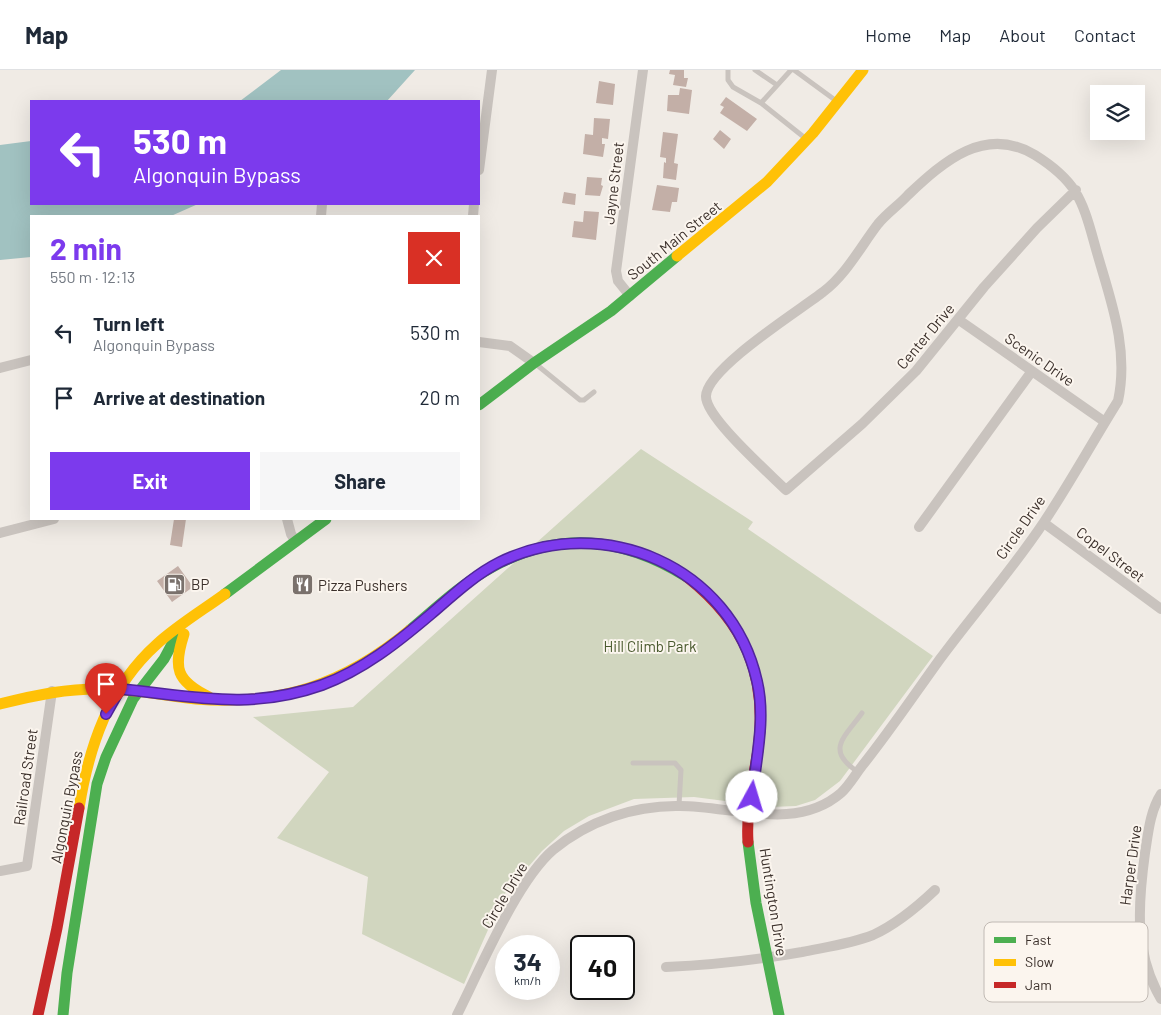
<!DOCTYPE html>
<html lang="en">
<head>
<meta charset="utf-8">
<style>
	:root { --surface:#fff; --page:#f6f6f7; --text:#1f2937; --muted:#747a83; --line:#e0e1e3; --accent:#7c3aed }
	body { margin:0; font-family:Barlow,sans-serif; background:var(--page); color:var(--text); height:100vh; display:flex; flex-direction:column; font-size:19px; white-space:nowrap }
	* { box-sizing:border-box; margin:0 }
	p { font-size:16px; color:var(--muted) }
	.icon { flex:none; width:28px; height:28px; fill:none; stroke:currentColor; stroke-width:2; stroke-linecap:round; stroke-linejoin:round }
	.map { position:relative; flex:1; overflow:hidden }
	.details { position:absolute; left:30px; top:145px; width:450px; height:305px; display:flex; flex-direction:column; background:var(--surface); border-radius:0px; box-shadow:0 5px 20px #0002 }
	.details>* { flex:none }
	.top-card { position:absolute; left:30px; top:30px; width:450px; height:105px; border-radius:0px; box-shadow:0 5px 20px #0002; background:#7c3aed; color:#fff; overflow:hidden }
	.controls { position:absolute; left:1090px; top:15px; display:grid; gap:10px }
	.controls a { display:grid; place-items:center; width:55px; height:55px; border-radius:0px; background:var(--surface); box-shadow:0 5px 20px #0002; font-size:25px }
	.speed { position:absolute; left:495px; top:865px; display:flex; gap:10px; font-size:25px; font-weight:700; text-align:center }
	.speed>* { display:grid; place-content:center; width:65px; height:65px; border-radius:50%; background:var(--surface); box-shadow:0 5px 20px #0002; line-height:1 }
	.speed small { font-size:12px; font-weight:400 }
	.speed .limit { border:2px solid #111; border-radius:8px; background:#fff; color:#111 }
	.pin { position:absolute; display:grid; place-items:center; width:42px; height:42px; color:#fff; margin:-51px -21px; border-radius:50% 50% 50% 0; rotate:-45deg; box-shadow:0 0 5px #0007 }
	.pin .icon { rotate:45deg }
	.me { position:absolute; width:55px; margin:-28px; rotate:6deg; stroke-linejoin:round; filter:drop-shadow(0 0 4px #0008) }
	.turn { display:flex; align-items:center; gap:18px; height:105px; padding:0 20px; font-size:22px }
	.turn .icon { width:65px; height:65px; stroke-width:2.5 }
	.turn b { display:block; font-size:35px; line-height:42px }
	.round { display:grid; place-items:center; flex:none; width:52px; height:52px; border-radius:0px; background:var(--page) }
	.head { display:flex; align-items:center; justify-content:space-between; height:85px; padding:0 20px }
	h1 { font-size:30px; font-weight:700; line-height:38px; color:var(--accent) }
	.primary-button { display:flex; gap:10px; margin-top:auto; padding:10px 20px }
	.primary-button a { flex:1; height:58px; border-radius:0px; background:var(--accent); color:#fff; font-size:20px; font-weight:700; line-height:58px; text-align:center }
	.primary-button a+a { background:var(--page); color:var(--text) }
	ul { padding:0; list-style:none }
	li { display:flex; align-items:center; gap:15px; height:65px; padding:0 20px }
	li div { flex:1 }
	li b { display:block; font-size:19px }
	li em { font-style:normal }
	header { display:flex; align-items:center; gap:30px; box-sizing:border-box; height:70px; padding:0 25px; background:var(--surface); border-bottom:1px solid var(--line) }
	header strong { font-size:24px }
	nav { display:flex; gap:28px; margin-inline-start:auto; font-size:18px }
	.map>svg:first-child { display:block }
	.green { fill:#d1d6bf }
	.water { fill:#a1c2c1 }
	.building { fill:#c3afa7 }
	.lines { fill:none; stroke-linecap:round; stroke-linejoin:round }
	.lane { stroke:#c9c3be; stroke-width:5 }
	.street { stroke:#c9c3be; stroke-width:10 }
	.fast { stroke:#4caf50; stroke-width:11 }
	.slow { stroke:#ffc107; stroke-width:11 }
	.jam { stroke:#c62828; stroke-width:11 }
	.route-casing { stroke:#51269a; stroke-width:12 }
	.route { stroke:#7c3aed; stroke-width:9 }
	.labels { text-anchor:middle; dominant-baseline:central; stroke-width:4; stroke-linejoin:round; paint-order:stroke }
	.street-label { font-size:15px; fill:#3b302b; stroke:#fbf5ee }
	.poi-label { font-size:15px; fill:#3b302b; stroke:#fbf5ee; text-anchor:start }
	.park-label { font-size:15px; fill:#4a5a2e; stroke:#fbf5ee }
	.key { fill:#fbf5ee; stroke:#c1bab4; stroke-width:1 }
	.key-label { font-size:14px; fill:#3b302b }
</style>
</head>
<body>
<header>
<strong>Map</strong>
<nav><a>Home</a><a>Map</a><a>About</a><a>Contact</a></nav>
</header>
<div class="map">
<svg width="1161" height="945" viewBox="0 0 1161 945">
	<rect width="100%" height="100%" fill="#f0ebe5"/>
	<path class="green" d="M641,379L753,452L748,459L933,586L840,711L815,730L796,736L771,737L694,727L634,729L589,746L564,761L542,781L503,826L464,914L362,864L368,807L277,768L329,702L253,647L353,637Z"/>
	<path class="water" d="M281,0H415L387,31H240Z
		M31,71V134H198L171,146H31V187L0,190V75Z"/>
	<path class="building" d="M670,0H684V8H688L686,17L673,15L675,5L669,4Z
		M599,11L615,14L613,35L596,33Z
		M680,18L692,20L689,44L667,41L668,25H679Z
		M726,27L757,49L747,61L720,43L724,37L720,35Z
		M594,48L610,49L608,69L602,68V74H605L603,87L583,84L585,64L593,65Z
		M720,60L731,69L724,79L713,69Z
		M663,62L678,64L674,93L678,94L676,110L663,108L664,92L666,93V88L660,87Z
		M587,107L602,108L601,115L603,116L600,126L585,125Z
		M657,115L679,118L677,132H672L670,142L652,140Z
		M564,122L576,124L575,135L562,133Z
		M584,141L599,142L596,170L572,167L574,151L583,152Z
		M174,449H186L182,477L170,475Z
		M178,496L193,517L172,532L157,511Z"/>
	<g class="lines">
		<path class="lane" d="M728,0V10L733,17L761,33
			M755,0L777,15
			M791,0L761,33L805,68
			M794,0L835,30
			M537,295L580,330H584L594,322
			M633,693H675L681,700L679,735
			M858,702C825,680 844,668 862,643"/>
		<path class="street" d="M479,100L492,0
			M321,146L322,134
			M473,146L474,134
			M630,226L618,211L616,201L643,0
			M959,250L1105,352
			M479,272L510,276L534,293
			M0,298L31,290
			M287,449L291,464L296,472
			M1044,453L1161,539
			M919,457L1032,301
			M0,463L54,449
			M1161,724C1150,741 1148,764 1145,783C1138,834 1134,883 1161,929
			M0,801L27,796L52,621
			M666,897C712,895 757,890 802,882C826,877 850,874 873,865C897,854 916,838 935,820
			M457,945C480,900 516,812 553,780C588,751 634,735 680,736C732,736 796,762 841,723C849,716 855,705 862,696C890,661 914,625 940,589C974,543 1012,500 1044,452C1070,413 1093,371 1118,331C1130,275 1108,224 1094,172C1082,128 1075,110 1035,85C985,55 944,91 908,125C899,135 887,143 878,154C861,176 846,205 823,222C800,240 707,298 706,326C705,347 769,403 786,420L862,354L916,301L984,217L1037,158L1076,120"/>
		<path class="fast" d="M479,335L534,293L611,241L677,186
			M225,524L326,449
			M410,560C435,539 460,515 489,499C557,460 621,466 687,507
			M748,772L756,833L779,945
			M63,945L67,903L97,714L106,687L133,629L164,589L179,561"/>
		<path class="slow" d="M677,186L767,112L813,63L863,0
			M184,564C173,598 176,611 209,627
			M0,634C36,625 68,618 105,619C136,619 165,626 196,629C281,636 345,614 410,560
			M79,738C89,676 109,617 157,574C178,555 203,540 225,524"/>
		<path class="jam" d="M687,507C745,553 768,606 758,680C753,711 746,741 748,772
			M38,945L57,858L79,738"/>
	</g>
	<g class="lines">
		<defs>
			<path id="route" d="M106,644L120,619C193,626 249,641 322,615C363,600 398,572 431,544C452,526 474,505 500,492C603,442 731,496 757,611C766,649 756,688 752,727"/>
		</defs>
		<use href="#route" class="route-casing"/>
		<use href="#route" class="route"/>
	</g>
	<defs>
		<symbol id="fuel-square" viewBox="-11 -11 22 22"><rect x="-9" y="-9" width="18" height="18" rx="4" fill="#7a716c" stroke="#fbf5ee"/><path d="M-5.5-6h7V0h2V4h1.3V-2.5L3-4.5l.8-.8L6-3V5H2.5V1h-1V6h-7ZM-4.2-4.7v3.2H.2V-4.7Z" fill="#fff"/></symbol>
		<symbol id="restaurant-square" viewBox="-11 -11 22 22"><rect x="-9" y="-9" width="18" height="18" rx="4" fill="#7a716c" stroke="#fbf5ee"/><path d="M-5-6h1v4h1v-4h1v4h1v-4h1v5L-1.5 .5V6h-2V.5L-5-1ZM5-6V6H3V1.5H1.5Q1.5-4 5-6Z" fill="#fff"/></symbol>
	</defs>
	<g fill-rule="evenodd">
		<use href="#fuel-square" x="162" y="502" width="25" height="25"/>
		<use href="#restaurant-square" x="290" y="502" width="25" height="25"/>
	</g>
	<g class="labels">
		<g class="street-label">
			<text transform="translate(613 113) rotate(-83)">Jayne Street</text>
			<text transform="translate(674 170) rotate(-39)">South Main Street</text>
			<text transform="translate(925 266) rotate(-50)">Center Drive</text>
			<text transform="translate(1040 289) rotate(35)">Scenic Drive</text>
			<text transform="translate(1020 457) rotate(-55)">Circle Drive</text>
			<text transform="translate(1111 484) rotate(37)">Copel Street</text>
			<text transform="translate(25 707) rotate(-82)">Railroad Street</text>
			<text transform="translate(66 737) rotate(-79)">Algonquin Bypass</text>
			<text transform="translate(1130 795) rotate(-82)">Harper Drive</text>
			<text transform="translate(504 825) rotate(-59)">Circle Drive</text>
			<text transform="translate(774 832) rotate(81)">Huntington Drive</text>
		</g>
		<g class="poi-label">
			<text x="191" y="514">BP</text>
			<text x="318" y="515">Pizza Pushers</text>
		</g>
		<g class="park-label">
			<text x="650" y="576">Hill Climb Park</text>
		</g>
	</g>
	<rect x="984" y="852" width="164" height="80" rx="8" class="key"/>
	<rect x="994" y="867" width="22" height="6" fill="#4caf50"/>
	<rect x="994" y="889" width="22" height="7" fill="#ffc107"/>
	<rect x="994" y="912" width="22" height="6" fill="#c62828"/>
	<g class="key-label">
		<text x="1025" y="875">Fast</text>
		<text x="1025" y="897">Slow</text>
		<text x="1025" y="920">Jam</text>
	</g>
</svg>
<div class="controls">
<a><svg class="icon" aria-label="layers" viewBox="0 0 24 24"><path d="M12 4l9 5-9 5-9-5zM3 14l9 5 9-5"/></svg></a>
</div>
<div class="speed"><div>34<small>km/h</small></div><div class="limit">40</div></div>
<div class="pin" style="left:106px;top:644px;background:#d93025"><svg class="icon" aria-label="arrive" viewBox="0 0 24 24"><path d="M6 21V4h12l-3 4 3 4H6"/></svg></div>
<svg class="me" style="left:752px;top:727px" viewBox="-20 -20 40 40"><circle r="19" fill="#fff"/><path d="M0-13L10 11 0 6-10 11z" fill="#7c3aed"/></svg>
<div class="top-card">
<div class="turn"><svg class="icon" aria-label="left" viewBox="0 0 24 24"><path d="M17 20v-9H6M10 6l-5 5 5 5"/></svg><div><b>530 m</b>Algonquin Bypass</div></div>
</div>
<section class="details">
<div class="head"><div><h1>2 min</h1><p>550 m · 12:13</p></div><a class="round" style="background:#d93025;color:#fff"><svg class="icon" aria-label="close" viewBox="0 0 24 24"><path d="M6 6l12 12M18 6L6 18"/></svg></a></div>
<ul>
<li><svg class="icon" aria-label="left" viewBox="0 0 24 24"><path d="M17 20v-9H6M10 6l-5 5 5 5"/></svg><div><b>Turn left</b><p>Algonquin Bypass</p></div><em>530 m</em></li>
<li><svg class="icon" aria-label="arrive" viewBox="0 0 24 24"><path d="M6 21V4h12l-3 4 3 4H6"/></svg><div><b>Arrive at destination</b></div><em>20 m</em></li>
</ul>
<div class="primary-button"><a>Exit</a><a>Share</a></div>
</section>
</div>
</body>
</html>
